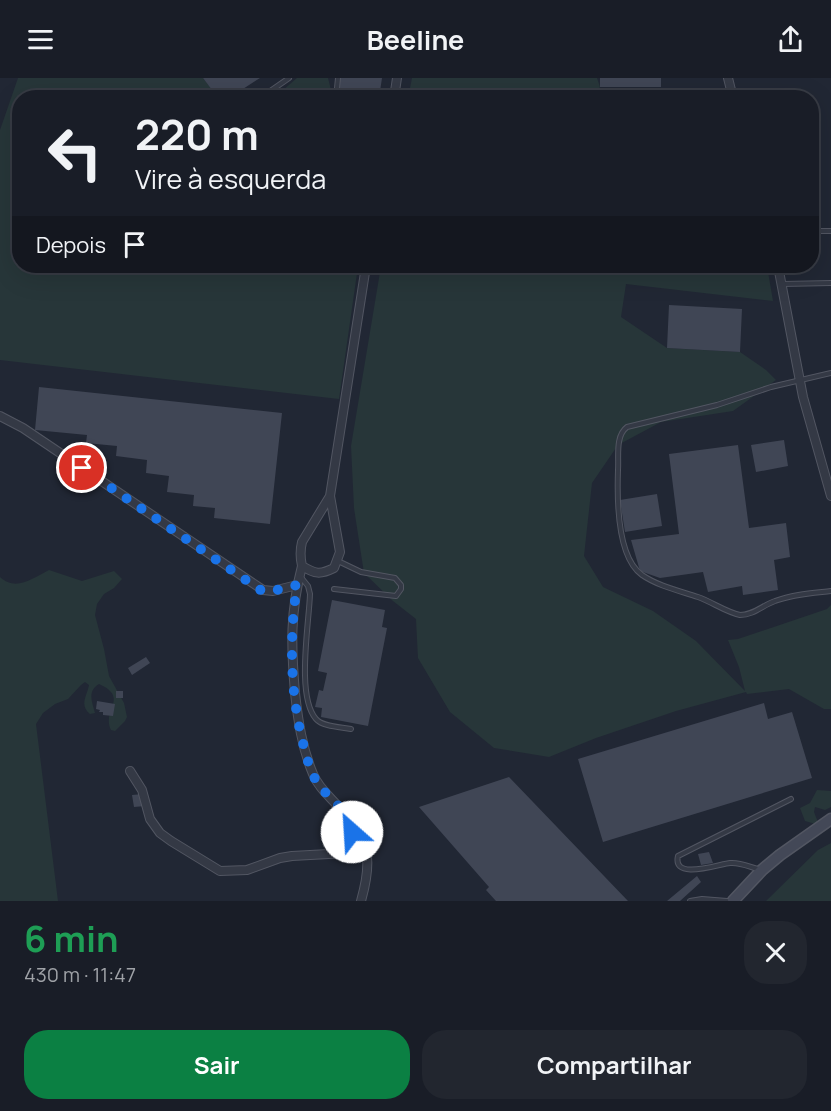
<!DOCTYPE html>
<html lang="pt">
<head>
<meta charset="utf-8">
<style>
	:root { --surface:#191d27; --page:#22262f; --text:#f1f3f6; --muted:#9fa2a7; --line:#373b44; --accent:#0b8043 }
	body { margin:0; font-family:Manrope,sans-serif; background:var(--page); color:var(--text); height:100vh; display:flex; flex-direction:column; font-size:22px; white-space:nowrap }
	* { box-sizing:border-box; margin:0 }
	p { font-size:20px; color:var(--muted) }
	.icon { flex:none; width:33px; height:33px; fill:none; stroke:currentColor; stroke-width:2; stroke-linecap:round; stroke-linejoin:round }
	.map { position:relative; height:823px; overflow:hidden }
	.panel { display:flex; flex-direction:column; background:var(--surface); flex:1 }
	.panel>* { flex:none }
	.top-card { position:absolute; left:12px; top:12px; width:807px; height:183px; border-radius:24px; box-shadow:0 6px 24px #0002,0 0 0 2px var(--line); background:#191d27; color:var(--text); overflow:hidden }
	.pin { position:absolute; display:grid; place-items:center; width:51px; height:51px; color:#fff; margin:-26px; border:3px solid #fff; border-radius:50%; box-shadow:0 2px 6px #0007 }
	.me { position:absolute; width:66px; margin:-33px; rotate:334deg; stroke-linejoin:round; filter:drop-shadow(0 0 4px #0008) }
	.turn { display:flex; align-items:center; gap:21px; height:126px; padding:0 24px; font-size:27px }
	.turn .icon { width:78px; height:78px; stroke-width:2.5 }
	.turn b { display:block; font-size:42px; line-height:51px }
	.then { display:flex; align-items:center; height:57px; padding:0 24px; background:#0003; gap:12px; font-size:22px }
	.round { display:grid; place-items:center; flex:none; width:63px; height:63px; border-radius:24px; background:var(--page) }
	.headline { display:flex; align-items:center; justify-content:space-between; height:102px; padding:0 24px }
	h1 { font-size:36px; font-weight:700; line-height:45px; color:#1e9e55 }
	.button { display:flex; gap:12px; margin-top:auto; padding:12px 24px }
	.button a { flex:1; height:69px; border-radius:24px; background:var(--accent); color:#fff; font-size:24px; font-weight:700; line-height:69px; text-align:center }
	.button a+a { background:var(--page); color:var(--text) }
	header { display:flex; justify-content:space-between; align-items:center; height:78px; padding:0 24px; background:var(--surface); font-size:27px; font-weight:700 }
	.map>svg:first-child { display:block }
	.green { fill:#273639 }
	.building { fill:#404655 }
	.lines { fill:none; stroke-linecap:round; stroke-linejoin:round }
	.service-casing { stroke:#525662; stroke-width:6 }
	.minor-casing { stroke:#525662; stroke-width:10 }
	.secondary-casing { stroke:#525662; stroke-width:13 }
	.service { stroke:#343945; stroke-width:4 }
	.minor { stroke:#343945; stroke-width:8 }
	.secondary { stroke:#434857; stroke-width:10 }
	.route { stroke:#1a73e8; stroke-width:10; stroke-dasharray:0 18 }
</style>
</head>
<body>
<header><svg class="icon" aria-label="menu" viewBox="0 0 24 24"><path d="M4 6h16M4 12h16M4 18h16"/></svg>Beeline<svg class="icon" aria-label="share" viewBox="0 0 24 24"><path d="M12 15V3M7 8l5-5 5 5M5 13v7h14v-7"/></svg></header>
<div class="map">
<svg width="831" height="823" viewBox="0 0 831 823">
	<rect width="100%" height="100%" fill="#212734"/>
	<path class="green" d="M18,0H203L218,19L20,20V188H358L339,321L0,282V52Z
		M297,0H328L331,12L322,19H275Z
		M412,0H597L600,9L593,16L592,19L408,20Z
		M381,188H767L773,223L626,206L621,239L667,270L740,274L766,292L776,302L733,333L661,344L618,367L592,405L584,478L603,509L653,533L696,563L745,613L739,589L728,562L738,561L827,531L831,527V631H824L789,611L747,616L746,614L676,633L596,660L549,679L494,670L450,634L418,580L416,541L393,523L364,495L354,430L351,368Z
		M49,492L82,503L114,493L122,501L114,510L104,516L97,526L95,537L104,571L109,598L124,625L127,639L125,643L115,653L111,652C101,632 130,620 99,606C87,613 92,624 95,635L90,636C79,627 87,618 89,607L85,604L81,607L68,621L55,626L43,635L36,646L58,823H0V499C16,514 33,500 49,492Z
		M817,712L831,713V729L825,732L815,729L814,734L819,747L805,743L800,730L810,725Z
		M831,765V823H766L818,772Z"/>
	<path class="building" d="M203,0H260L229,20H218Z
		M340,0H382L379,20H353L337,16Z
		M600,0H661V9H600Z
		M669,227L742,231L740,274L667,270Z
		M39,309L282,335L270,446L214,440L215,430L193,428L194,417L167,414L169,398L146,395L147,382L116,378L117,368L86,365L87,357L35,352Z
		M784,362L788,388L756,394L751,367Z
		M738,367L749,450L786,445L790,479L774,482L778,512L743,517L742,508L708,514L703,494L660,500L640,493L631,462L679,456L669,376Z
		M657,416L662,448L625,454L620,422Z
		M332,522L385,532L382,549L387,550L368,648L321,639L322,630L315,629L319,612L323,613L327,595L318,593Z
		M146,579L150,585L132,597L128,590Z
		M116,613H123V620H116Z
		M97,623L115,626L113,638L103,637V634H99L100,632L96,631Z
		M764,625L768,641L792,634L812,700L603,764L578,681Z
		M509,699L628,823H496L486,812L489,809L419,729Z
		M143,716L145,728L134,729L132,717Z
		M709,774L713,785L701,787L698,776Z
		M697,798L701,804L680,823H667Z"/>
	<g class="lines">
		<defs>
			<path id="service" d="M265,20L266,16L289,0
				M336,20L338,0
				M812,153H831
				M783,206L831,205
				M831,295L771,309L717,327L627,349C615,358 619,379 618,392C617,420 617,479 642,497C658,508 680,513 698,519C712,524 726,534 740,537C754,537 763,527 775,523C793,516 813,515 831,513
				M300,498L308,508L310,516C309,546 296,618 316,641C323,649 341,649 351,651
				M334,511L396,518L401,511V507L395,500L361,494L338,483
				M758,791C750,789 740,784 730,785C719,786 672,803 678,778L791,721
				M690,823L702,821L727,823"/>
			<path id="minor" d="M728,0L733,20
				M394,20L397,0
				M778,188L803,319L831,418
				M0,338L23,350L263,512L273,513L297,507
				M330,418L302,464C300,472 300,479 302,488C315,496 320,497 334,490L340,474L330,418L366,188
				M302,488C290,534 291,568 295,615C298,642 302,670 313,696C318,709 329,718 338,728C370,759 373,781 361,823
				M130,693L142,712L150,741L160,755L171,763L220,793L247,792L280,780L292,778L347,775L352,768L351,740"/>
			<path id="secondary" d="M733,823L762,792L780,777L831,741"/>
		</defs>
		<use href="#service" class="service-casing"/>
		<use href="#minor" class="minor-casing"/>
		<use href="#secondary" class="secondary-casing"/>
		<use href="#service" class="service"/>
		<use href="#minor" class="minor"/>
		<use href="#secondary" class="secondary"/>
	</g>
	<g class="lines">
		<path class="route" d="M82,390L262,513H273L297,507C289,560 290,617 304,669C307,679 309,690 314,699C323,715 339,728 351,740L352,754"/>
	</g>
</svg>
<div class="pin" style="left:82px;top:390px;background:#d93025"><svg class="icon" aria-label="arrive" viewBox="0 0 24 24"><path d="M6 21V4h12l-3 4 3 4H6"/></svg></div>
<svg class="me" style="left:352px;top:754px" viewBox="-20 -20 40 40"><circle r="19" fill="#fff"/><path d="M0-13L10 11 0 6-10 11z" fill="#1a73e8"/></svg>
<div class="top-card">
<div class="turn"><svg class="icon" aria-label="left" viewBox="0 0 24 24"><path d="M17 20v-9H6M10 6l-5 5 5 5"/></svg><div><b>220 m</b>Vire à esquerda</div></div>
<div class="then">Depois<svg class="icon" aria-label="arrive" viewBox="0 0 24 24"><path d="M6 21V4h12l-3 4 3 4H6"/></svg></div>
</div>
</div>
<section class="panel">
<div class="headline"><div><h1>6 min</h1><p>430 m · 11:47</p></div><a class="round"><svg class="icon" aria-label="close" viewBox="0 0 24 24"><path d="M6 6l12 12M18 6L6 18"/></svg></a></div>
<div class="button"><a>Sair</a><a>Compartilhar</a></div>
</section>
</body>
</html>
